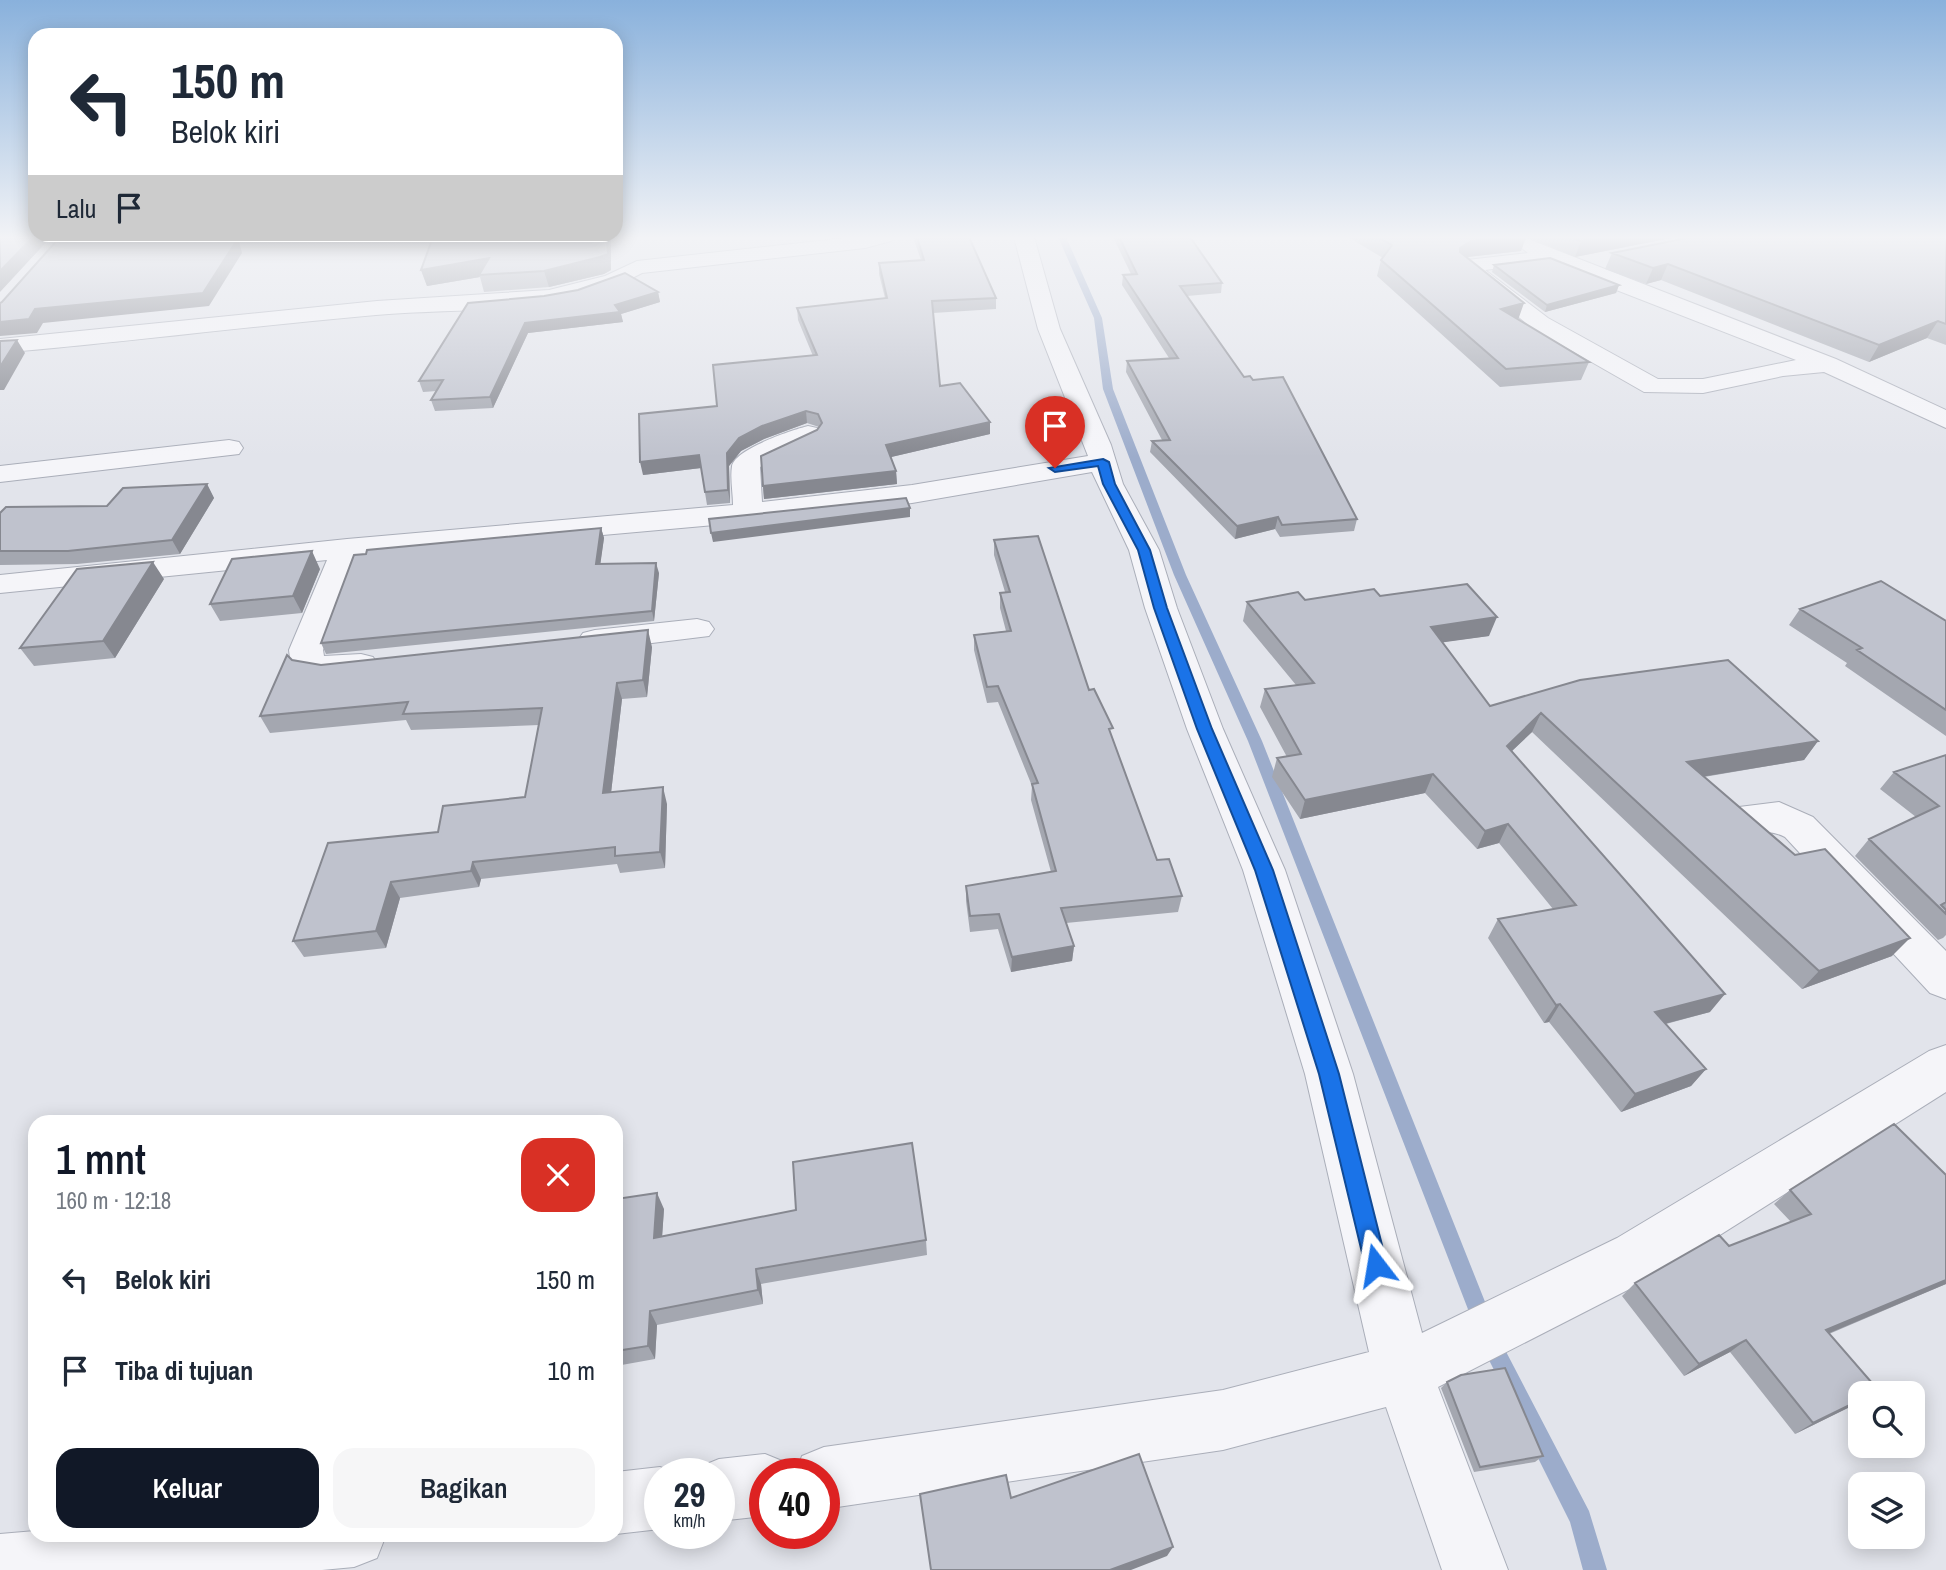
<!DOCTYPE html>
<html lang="id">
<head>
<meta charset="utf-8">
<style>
	:root { --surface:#fff; --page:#f6f6f7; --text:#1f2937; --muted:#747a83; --accent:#111827 }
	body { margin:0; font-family:"Archivo Narrow",sans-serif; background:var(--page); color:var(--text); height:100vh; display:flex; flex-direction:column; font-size:26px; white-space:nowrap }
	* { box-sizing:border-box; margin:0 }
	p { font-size:23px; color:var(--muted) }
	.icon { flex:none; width:38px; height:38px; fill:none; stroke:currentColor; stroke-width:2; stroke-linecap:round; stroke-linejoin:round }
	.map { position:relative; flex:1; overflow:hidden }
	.drawer { position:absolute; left:28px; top:1115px; width:595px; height:427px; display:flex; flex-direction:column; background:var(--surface); border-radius:21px; box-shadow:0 4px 18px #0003 }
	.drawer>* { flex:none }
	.top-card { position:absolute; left:28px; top:28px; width:595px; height:214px; border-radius:21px; box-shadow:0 4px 18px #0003; background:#fff; color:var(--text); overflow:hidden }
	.fabs { position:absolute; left:1848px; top:1381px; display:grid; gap:14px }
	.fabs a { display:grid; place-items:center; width:77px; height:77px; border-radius:14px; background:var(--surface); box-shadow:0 4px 18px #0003; font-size:35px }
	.speed { position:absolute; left:644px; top:1458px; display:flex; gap:14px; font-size:35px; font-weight:700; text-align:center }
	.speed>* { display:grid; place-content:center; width:91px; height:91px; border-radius:50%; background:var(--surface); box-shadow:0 4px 18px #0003; line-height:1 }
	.speed small { font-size:18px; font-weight:400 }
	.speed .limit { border:10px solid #d22; background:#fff; color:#111 }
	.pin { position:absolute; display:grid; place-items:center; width:60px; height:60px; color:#fff; margin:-72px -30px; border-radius:50% 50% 50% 0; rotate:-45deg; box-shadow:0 0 7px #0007 }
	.pin .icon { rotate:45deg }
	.me { position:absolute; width:77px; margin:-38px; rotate:346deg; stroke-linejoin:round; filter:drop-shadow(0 0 5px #0008) }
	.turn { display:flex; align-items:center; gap:24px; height:147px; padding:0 28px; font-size:32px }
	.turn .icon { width:91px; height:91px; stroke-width:2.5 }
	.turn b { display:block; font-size:49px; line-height:60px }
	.then { display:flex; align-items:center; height:66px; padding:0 28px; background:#0003; gap:14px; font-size:26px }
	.round { display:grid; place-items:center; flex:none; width:74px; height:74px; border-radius:21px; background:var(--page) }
	.head { display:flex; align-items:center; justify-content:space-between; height:119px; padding:0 28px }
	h1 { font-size:42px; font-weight:600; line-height:52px; color:var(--accent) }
	.cta { display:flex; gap:14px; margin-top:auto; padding:14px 28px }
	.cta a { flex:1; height:80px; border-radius:21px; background:var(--accent); color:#fff; font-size:28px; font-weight:600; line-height:80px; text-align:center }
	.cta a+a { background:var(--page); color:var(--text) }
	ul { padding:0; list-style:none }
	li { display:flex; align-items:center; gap:21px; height:91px; padding:0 28px }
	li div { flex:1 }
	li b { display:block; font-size:26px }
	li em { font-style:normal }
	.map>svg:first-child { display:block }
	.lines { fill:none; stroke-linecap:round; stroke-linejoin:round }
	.stream { fill:#9caccb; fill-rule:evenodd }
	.minor-casing { stroke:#aaaeb9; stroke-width:2 }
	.minor { fill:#f5f5f9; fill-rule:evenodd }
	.wall { fill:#a4a7b0 }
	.shaded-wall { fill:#868890 }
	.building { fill:#bfc2cd; stroke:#868890; stroke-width:2 }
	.route { fill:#1a73e8; stroke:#114b97; stroke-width:2 }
</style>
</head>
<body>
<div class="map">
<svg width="1946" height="1570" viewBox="0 0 1946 1570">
	<rect width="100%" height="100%" fill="#e2e4eb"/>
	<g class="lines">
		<path class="stream" d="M1058,237H1066L1102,318L1113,389L1186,575L1262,741L1501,1342L1589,1511L1607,1570H1583L1570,1522L1483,1348L1248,741L1174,575L1103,389L1094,318Z"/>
		<defs>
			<path id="minor" d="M855,237H894L891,241L865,248L642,273C562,317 465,307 376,315C251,326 126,342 0,353V339L377,301L549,290L605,276L637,261Z
				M1014,237H1034L1060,329L1111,445L1123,484L1159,550L1177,608L1223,729L1285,870L1353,1074L1422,1333L1617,1238L1929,1051L1946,1045V1092L1655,1276L1438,1387L1508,1570H1442L1386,1407L1223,1450L824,1509V1474H795L802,1456L824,1447L1223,1390L1369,1352L1305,1074L1243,870L1187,729L1145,608L1129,550L1092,472L912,503L748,522L359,557L323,650L324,656L361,654L373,657L378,665L373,673C349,679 325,680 301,674L290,658L289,650L327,560L0,593V575L347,539L733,505C733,493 730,478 732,466C735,449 792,430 808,426L817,428L821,434L817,440L760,467L762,502L912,485L1088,456L1038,329Z
				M1528,239L1836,359L1946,410V428L1824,372L1783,376L1703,393L1644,392L1532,328L1457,266L1467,260L1528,253L1518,245ZM1548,262L1565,270L1796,360L1703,379H1658L1548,318L1485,270Z
				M229,440L239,442L243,448L239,454L0,482V466Z
				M697,619L709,622L714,629L709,636L595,650L583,647L578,640L583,633L595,630Z
				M1779,802L1813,817L1946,951V999L1930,993L1785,837C1768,828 1750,834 1731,828L1725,818L1731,808Z
				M765,1454L787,1463L791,1474H765V1516L719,1521V1474H695L697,1468L719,1459Z
				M660,1467L677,1474H660V1529L616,1534V1472Z
				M35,1531V1535H386L377,1558L354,1567L322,1570H0V1534Z"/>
		</defs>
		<use href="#minor" class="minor-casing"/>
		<use href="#minor" class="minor"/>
	</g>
	<path class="wall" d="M433,237H611V270L604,274L549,287L484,292L480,277L427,286L421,270Z
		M913,237H969L996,298V309L933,313L940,386L990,434L891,457L896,471L897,484L764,499L763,486L819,427L807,423L764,439L741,451L729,466L730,503L707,505L701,468L643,475L717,406L813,356L798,320L797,308L885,298L879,274V263L921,260Z
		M1113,237H1190L1222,283L1221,293L1187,296L1244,377L1357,519L1354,531L1280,537L1275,529L1235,539L1150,452L1152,441L1162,440L1126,372L1127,361L1169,358L1122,285L1123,275L1131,274Z
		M1348,237H1526L1521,251L1467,257L1518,319L1589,362L1581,380L1500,387L1377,276L1381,260L1383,258Z
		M1527,237H1676L1575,257Z
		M1946,237V345L1927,338L1869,362L1661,280L1646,284L1605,269L1612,253Z
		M1494,265L1619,285L1616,293L1545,312L1492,272Z
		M658,292L660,302L621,314L623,322L528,333L493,408L435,411L431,400L437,391L423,392L419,381L468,303Z
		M207,484L214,498L180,554L77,564L0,565V513L107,506Z
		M601,528L604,538L600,564L659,573L654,621L326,654L321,643Z
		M994,540L1089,690L1112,737L1157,860L1182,896L1178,912L1066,923L1074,946L1072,961L1011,972L998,929L970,932L966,901V886L1051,872L1031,800L1032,786L998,702L987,703L974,650V635L1006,631L1000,608V593L1005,592L994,555Z
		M320,569L302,613L220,621L210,604Z
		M164,579L115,658L34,666L20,648Z
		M1380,596L1489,636L1442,642L1490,706L1818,741L1804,760L1704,777L1892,956L1802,989L1532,732L1512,751L1710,1012L1666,1024L1706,1069L1691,1086L1621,1112L1549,1022L1544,1023L1488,938L1498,919L1553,909L1499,843L1477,849L1425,793L1300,819L1272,777L1277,758L1287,757L1260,707L1265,689L1296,685L1243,621L1247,602Z
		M1800,609L1946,621V736L1845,666L1847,663L1789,625Z
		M652,647L647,697L622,699L611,793L667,804L665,868L620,873L617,864L481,879L479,887L400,898L386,948L304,957L293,941L438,832L525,797L539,725L411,730L406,720L270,733L260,716L292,660L321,665Z
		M1946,755V935L1943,938L1938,940L1855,856L1869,839L1916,817L1880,789L1894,772Z
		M1946,1175V1284L1829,1334L1860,1393V1402L1795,1434L1730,1352L1684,1376L1622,1296L1635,1283L1791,1222L1774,1204L1790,1190Z
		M616,1199L664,1209L662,1236L926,1240L927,1255L761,1284L763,1304L657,1325L655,1359L616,1366Z
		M1447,1382L1543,1456L1535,1462L1474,1472L1441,1388Z"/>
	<path class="shaded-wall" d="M33,237H51L0,292V271Z
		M236,237H238L242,253L209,306L43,323L37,333L0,336V322Z
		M607,237H611V270L604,274L549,287L544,271Z
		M1511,237H1526L1521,251L1467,257L1456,264L1460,248L1471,241Z
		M1603,237H1676L1575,257L1581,241Z
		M489,258L479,275L480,277L427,286L421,270Z
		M1668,264L1661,280L1646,284L1653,268Z
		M1619,285L1616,293L1545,312L1547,305Z
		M658,292L660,302L621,314L623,322L528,333L493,408L490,397L525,323L615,305Z
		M1524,303L1518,320L1501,309Z
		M1938,321L1927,338L1869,362L1879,345Z
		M17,340L25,353L4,390H0V367Z
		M806,411L807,423L764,439L741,451L729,466L730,503L728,490L727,453L739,438L762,426Z
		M990,422V434L887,458L886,445Z
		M699,455L701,468L643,475L640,462Z
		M896,471L897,484L764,499L763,486Z
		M207,484L214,498L180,554L172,540Z
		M910,508V517L713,542L711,533Z
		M1278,517L1275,529L1235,539L1237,526Z
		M601,528L604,538L599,574L596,564Z
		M312,551L320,569L302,613L293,596Z
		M153,562L164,579L115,658L103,641Z
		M656,563L659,573L654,621L652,611Z
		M1497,617L1489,636L1424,645L1431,627Z
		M648,630L652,647L647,697L643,680Z
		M617,683L622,699L609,810L603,793Z
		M1541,713L1532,732L1498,764L1507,746Z
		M1818,741L1804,760L1676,781L1687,762Z
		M1433,774L1425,793L1300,819L1305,800Z
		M663,787L667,804L665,868L660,852Z
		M1508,824L1499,843L1477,849L1485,831Z
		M473,862L481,879L479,887L471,871Z
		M391,882L400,898L386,948L376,931Z
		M1910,938L1892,956L1802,989L1819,971Z
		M1074,946L1072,961L1011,972L1012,957Z
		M1725,994L1710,1012L1641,1030L1655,1012Z
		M1560,1004L1549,1022L1544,1023L1556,1005Z
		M1706,1069L1691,1086L1621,1112L1635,1094Z
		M657,1193L664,1209L661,1253L654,1238Z
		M756,1269L761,1284L763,1304L758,1290Z
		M1946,1280V1284L1808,1342L1826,1330Z
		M650,1311L657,1325L655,1359L648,1346Z
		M1746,1340L1730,1352L1684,1376L1699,1364Z
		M1860,1400V1402L1795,1434L1813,1423Z
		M1173,1547L1167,1556L1131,1570H1110Z"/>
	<path class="building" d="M0,237H33L0,271Z
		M60,237H236L237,240L203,293L35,309L29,319L0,322V303L2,302Z
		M433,237H607L608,254L600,257L544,271L479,275L489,258L421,270Z
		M917,237H969L996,298L932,301L940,386L960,383L990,422L886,445L896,471L763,486L761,456L817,430L822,423L818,414L806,411L762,426L739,438L727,453L728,490L705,492L699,455L640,462L639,414L717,406L713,365L817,355L797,308L887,298L879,263L924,260Z
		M1119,237H1190L1222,283L1180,286L1244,377L1250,376L1253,380L1283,377L1357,519L1282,525L1278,517L1237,526L1152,441L1170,440L1127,361L1178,358L1123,275L1137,274Z
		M1378,237H1511L1471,241L1460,248V252L1524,303L1501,309L1589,362L1506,369L1381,260L1392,245Z
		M1571,237H1603L1581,241Z
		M1692,237H1946V324L1938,321L1879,345L1668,264L1653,268L1612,253Z
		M1550,258L1619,285L1547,305L1494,265Z
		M625,273L658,292L615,305L620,312L525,323L490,397L431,400L443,380L419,381L468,303L544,296L578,290Z
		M17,340L0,367V341Z
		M207,484L172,540L68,551H0V513L6,507L107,506L123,488Z
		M906,498L910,508L711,533L709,519Z
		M601,528L596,564L656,563L652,611L321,643L354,555L366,554L367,550Z
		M1038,536L1089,690L1094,689L1113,728L1109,729L1157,860L1169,859L1182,896L1061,908L1074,946L1012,957L999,914L970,916L966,886L1056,871L1032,784L1038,783L998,686L987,687L974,635L1011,631L1000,593L1010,592L994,540Z
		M312,551L293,596L210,604L232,559Z
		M153,562L103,641L20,648L77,569Z
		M1881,581L1946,621V710L1857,650L1862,648L1800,609Z
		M1467,584L1497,617L1431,627L1490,706L1580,680L1728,660L1818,741L1687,762L1795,855L1825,849L1910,938L1819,971L1541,713L1507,746L1725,994L1655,1012L1706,1069L1635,1094L1560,1004L1556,1005L1498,919L1576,905L1508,824L1485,831L1433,774L1305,800L1277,758L1301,754L1265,689L1314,683L1247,602L1298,592L1305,600L1374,589L1380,596Z
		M648,630L643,680L617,683L603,793L663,787L660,852L615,856V847L473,862L471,871L391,882L376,931L293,941L328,843L438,832L443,806L525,797L542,708L403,714L408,702L260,716L287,655L292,660L321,665Z
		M1946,755V902L1941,905L1946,910V914L1869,839L1939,806L1894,772Z
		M1894,1124L1946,1175V1280L1826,1330L1879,1391L1875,1393H1860V1400L1813,1423L1746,1340L1699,1364L1635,1283L1719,1235L1729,1246L1811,1214L1790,1190Z
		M912,1143L926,1240L756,1269L758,1290L650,1311L648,1346L616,1351V1199L657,1193L654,1238L796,1210L793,1162Z
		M1505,1368L1543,1456L1480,1467L1447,1382L1461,1375Z
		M1139,1454L1173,1547L1110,1570H931L920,1494L1006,1475L1011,1498Z"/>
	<linearGradient id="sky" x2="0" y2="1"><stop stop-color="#89b1dc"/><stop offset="0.52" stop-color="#f2f3f6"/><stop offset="1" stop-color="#f2f3f6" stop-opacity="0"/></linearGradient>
	<rect width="1946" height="457" fill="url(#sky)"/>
	<path class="route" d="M1103,459L1109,462L1115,484L1150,550L1167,608L1212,729L1273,870L1339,1074L1387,1265L1384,1273L1376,1276L1368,1273L1365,1265L1319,1074L1255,870L1197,729L1154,608L1138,550L1103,484L1098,466L1055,472L1049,468Z"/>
</svg>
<div class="fabs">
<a><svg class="icon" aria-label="search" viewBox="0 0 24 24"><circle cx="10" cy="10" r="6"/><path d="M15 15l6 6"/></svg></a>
<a><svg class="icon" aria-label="layers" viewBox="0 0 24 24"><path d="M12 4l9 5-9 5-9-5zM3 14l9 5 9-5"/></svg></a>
</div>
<div class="speed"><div>29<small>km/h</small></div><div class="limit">40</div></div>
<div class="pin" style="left:1055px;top:468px;background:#d93025"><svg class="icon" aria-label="arrive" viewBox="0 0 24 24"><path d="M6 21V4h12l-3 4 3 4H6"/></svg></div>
<svg class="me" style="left:1376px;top:1265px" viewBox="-20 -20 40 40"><path d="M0-17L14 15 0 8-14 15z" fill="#1a73e8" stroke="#fff" stroke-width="4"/></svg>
<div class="top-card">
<div class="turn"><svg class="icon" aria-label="left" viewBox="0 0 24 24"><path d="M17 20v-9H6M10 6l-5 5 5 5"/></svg><div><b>150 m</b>Belok kiri</div></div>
<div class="then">Lalu<svg class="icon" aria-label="arrive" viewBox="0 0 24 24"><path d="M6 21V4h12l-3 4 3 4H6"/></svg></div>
</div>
<section class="drawer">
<div class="head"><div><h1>1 mnt</h1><p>160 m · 12:18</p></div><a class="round" style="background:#d93025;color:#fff"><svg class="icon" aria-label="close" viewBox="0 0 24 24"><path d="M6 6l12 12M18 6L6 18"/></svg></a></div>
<ul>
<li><svg class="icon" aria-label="left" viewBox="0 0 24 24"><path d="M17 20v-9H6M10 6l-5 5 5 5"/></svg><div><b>Belok kiri</b></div><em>150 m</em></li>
<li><svg class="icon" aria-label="arrive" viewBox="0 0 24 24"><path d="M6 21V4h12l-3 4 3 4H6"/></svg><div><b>Tiba di tujuan</b></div><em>10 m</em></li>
</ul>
<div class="cta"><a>Keluar</a><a>Bagikan</a></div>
</section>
</div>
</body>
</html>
